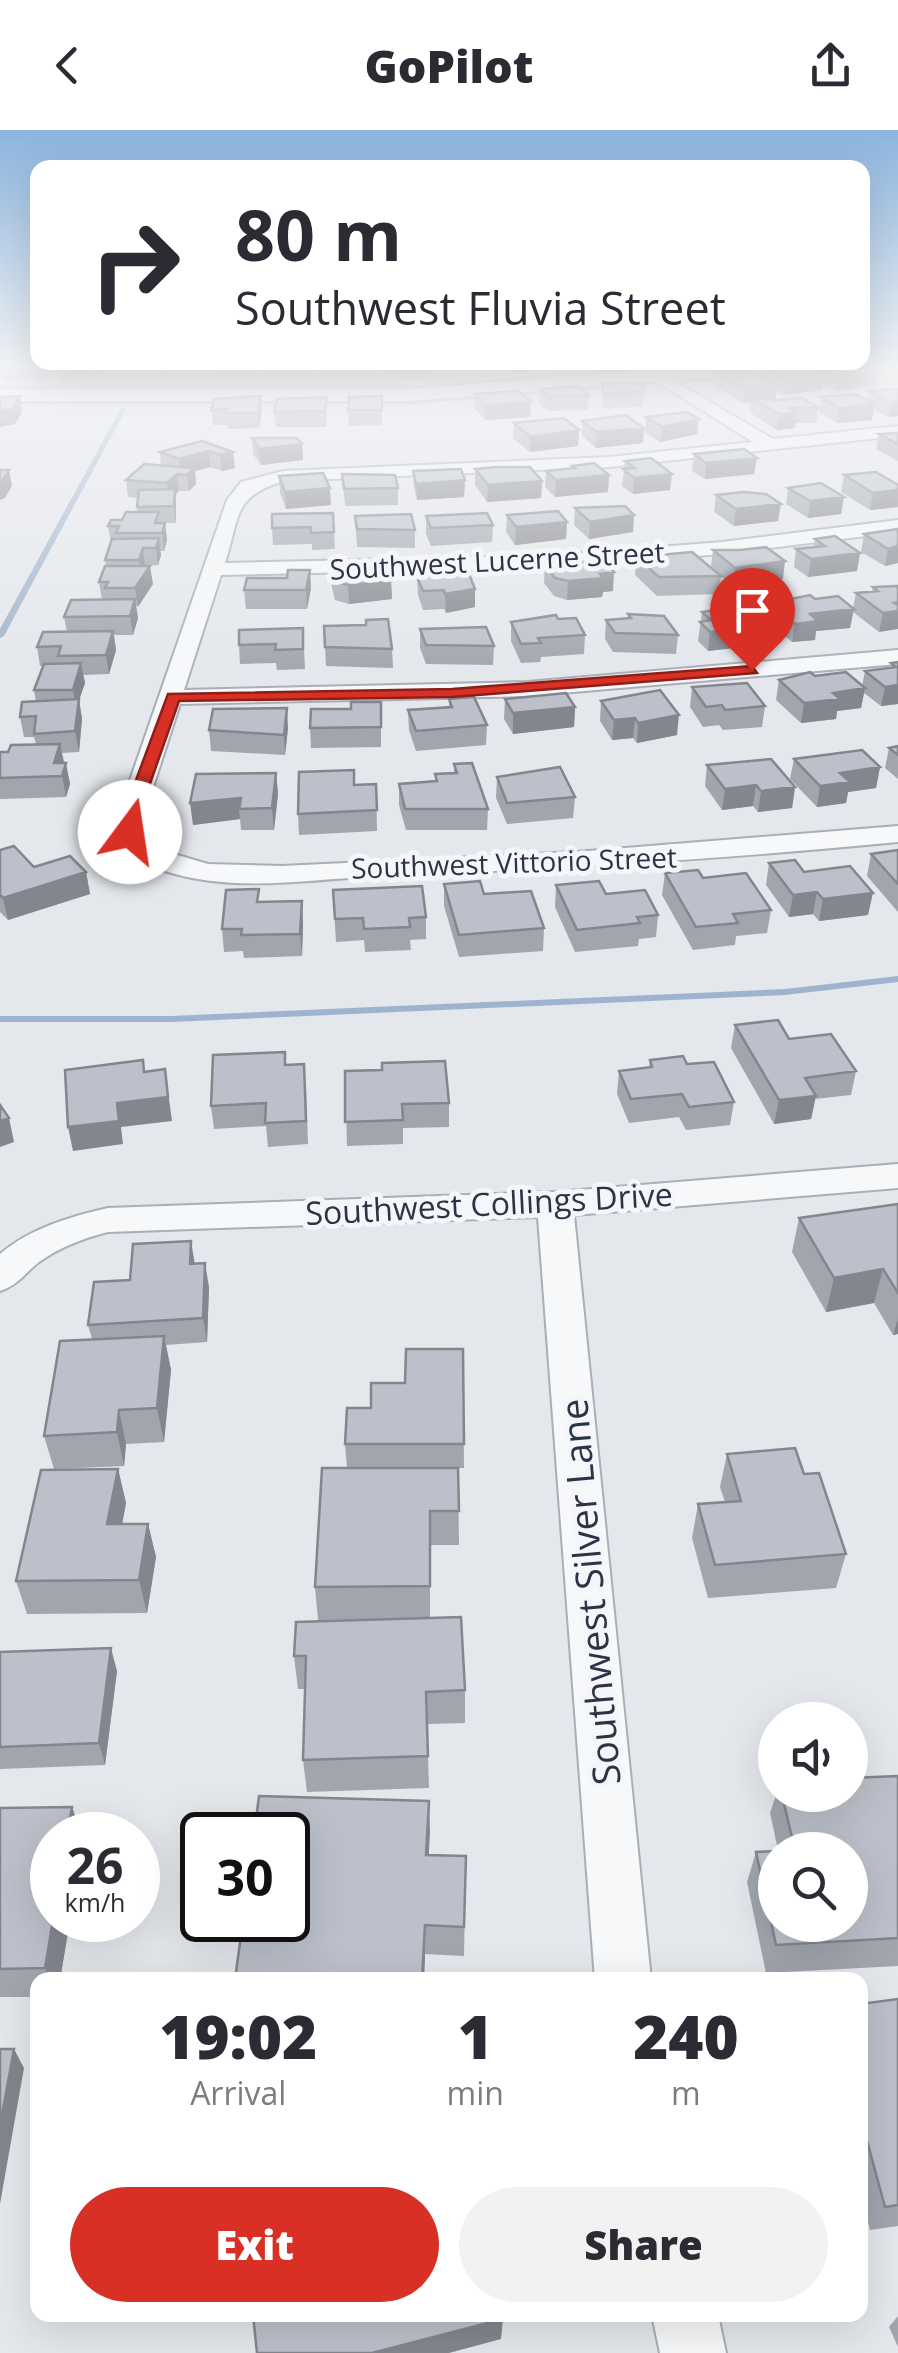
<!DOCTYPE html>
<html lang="en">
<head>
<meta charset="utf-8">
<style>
	:root { --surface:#fff; --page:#f2f2f3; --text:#2b2b33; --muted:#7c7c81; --accent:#d93025 }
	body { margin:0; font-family:"Open Sans",sans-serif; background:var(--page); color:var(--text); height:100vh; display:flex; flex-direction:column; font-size:38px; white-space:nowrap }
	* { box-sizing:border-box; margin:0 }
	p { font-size:32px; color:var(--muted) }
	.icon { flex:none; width:55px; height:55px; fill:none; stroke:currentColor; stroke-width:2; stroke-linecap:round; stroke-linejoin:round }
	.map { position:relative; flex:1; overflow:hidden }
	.sheet { position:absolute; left:30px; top:1842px; width:838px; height:350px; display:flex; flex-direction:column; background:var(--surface); border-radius:20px; box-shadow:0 10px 40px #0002 }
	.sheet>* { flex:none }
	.banner { position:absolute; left:30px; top:30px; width:840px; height:210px; border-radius:20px; box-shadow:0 10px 40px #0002; background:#fff; color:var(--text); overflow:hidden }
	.tools { position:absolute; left:758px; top:1572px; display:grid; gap:20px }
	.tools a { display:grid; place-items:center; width:110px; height:110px; border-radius:50%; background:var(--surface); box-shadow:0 10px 40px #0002; font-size:50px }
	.speed { position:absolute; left:30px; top:1682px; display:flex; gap:20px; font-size:50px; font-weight:700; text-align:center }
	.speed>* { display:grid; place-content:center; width:130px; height:130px; border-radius:50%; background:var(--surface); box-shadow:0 10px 40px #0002; line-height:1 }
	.speed small { font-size:25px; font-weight:400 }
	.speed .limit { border:5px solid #111; border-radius:15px; background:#fff; color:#111 }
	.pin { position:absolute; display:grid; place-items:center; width:85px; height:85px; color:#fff; margin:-102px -42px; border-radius:50% 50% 50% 0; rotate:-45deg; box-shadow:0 0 10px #0007 }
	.pin .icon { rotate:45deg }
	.me { position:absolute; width:110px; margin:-55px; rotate:14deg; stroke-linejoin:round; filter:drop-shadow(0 0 8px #0008) }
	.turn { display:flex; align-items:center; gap:35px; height:210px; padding:0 40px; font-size:45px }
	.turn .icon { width:130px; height:130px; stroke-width:2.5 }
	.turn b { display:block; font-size:70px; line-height:85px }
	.eta { display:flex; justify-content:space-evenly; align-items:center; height:170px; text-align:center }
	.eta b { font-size:60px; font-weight:800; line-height:70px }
	.action { display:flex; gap:20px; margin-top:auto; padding:20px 40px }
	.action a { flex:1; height:115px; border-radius:60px; background:var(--accent); color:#fff; font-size:40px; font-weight:800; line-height:115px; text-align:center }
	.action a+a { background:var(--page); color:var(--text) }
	header { display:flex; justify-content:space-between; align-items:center; height:130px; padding:0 40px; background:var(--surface); font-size:45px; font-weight:800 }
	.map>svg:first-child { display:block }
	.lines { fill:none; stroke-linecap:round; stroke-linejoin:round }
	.stream { fill:#9fb4cc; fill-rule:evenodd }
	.street-casing { stroke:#a9aeb7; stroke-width:4 }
	.secondary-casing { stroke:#a9aeb7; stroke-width:6 }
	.street { fill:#f7f8fa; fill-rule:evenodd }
	.secondary { fill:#fff; fill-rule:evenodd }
	.wall { fill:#a1a5ae }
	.shaded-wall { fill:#83868d }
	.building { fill:#bbc0ca; stroke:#83868d; stroke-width:2.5 }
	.route { fill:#d93025; stroke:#8d1f18; stroke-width:2.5 }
	.labels { text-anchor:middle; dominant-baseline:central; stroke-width:10; stroke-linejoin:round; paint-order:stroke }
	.far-street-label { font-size:28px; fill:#2b3445; stroke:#f4f6f9 }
	.street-label { font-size:32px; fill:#2b3445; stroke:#f4f6f9 }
	.near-street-label { font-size:38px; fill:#2b3445; stroke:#f4f6f9 }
</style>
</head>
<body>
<header><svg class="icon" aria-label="back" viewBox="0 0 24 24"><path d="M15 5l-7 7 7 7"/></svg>GoPilot<svg class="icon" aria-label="share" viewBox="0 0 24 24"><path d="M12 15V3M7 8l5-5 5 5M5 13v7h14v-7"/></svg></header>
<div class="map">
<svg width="898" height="2223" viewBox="0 0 898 2223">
	<rect width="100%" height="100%" fill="#e4e7ec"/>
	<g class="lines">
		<path class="stream" d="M161,238H165L157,255H153Z
			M121,278L126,279L4,506L0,508V499Z
			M898,846V852L785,865L171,892H0V886H171L785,859Z"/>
		<defs>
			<path id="street" d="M635,238H652L773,309L898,296V306L609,337L284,351C233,366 240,386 225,433L546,426L722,412L898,390V402L722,424L546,438L221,445L184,560L527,552L898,520V534L527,566L180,574L144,685L145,696L150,710L164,721L208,734L282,736L576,722L898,696V712C726,729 554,739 381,746C309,749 232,764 162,740C136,731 119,713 118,685L227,370L241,352L283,341L609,327L753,312Z
				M898,1034V1058L574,1085L651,1850H595L538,1087L108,1102C84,1108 60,1117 39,1132C25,1143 17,1156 0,1161V1124C31,1098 69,1087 108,1078L555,1062Z
				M652,2185H718L726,2223H660Z"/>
			<path id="secondary" d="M678,238H766L756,244L410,271H0V259H410Z"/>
		</defs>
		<use href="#street" class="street-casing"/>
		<use href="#secondary" class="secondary-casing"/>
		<use href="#street" class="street"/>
		<use href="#secondary" class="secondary"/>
	</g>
	<path class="wall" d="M0,238H46L47,245L43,251H3Z
		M58,238H102L103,242L99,250H59Z
		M218,238H253L249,251H219Z
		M264,238H309V249L265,251Z
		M325,238H370L371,249L326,248Z
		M384,238H431V248L396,250Z
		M818,238H872L875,255L837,261L822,254V260L784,265L776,261L775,269L819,277L816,293H796L795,298L777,300L750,283L751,272L742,273L717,257L719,242L765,248L766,240L817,242Z
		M602,253L644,262L643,277L603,278L602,268Z
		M540,259L589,265L588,280L548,281L539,274Z
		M898,259V286L888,287L874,280L872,290L837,293L819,282L821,267L867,270L868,261Z
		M475,264L530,287L485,290L475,279Z
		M261,266L262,282L259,298L228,299L227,295H213L211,280Z
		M382,266V295L349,296L348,280Z
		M274,282H327L326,297H276Z
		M646,287L697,304L660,312L645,302Z
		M582,291L644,298L643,313L596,318L582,306Z
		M514,293L579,300L578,316L530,322L513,308Z
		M898,303V331L876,319L879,304Z
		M252,308L302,314L303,330L261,335L253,324Z
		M202,311L235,338L222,341L210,337L195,341L196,354L189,361H179L176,364V393H165L167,410L164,421H160L161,425L158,435L145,436L153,454L136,477L138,488L133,505H114L116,520L109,544L83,545L85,553L79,570L82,589L79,622L62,623L70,654L66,667L0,669V622H8L36,614L34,607H24L20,587L36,572L34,560L43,536H40L37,517L67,502L64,487L102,470L99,452L106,436L105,430L111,413L108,396L137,382L138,368L128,367L126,350L161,336L160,322Z
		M694,324L754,344L705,349L692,341Z
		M625,331L670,360L633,364L622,356Z
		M572,336L609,345L608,362L555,367L545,357L546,341L571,338Z
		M475,339L542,351L541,368L487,372L475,355Z
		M413,341L465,350L464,367L417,370L414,357Z
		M342,344L398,358V375L345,376Z
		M844,345L898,355V377L870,380L841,362Z
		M279,346L331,375L286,379L280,363Z
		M788,358L844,367L841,384L808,388L786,374Z
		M716,365L778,391L734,396L714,382Z
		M575,378L633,402L589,409L574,395Z
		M333,383L335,419L312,420V414L273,415L272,398Z
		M507,385L567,392L566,409L515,415L506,402Z
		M355,386L415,400V418L357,417Z
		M426,386L493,395L492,412L431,416L426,404Z
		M864,404L898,416V433L885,436L861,422Z
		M815,409L860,423L857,441L808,447L794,437L796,419L814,417Z
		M713,420L783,449L733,456L721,446L719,464L657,466L635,445L636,427L711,437Z
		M545,435L613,461L603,462L602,467L567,470L554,466L544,453Z
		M331,440L391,451L392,469L349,474L335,470L332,458Z
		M417,447L475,459V477L446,483L444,479L423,480L418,465Z
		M287,448L311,458L307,479H246L244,460Z
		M898,456L879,502L853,482L850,498L816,501L815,510L792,512L768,492L771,473L815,469L853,478L856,463L872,461L873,457Z
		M702,482L769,495L767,514L708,521L698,511Z
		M628,484L678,505L676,524L613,522L605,509L606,490L627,489Z
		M558,489L585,505L584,524L541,527L540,532L521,533L511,511V492Z
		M366,495L392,519L393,538L326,536L324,496Z
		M303,498L305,539L277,540L276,533L240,534L239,515Z
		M420,499L494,516L493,535L426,534L420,518Z
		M898,532V574L881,576L864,563L861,578L837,581L836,589L801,593L776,570L779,550L815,546L862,556L865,541L890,538L891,533Z
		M692,557L765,576L762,597L723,600L719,595L703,597L690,577Z
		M449,569L487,595L486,615L416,621L409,600L408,580L449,577Z
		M505,569L575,577L574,597L513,604L504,589Z
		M601,571L677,605L637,613L633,608L612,610L600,591Z
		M381,572V617L311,618L310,598L351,579Z
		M288,598L285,625L211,621L209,600Z
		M898,616V649L885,638L889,618Z
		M794,629L880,637L876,658L848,662L846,673L817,677L790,649Z
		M454,634L488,679L487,700H406L399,675V654L435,651V644L454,643Z
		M707,635L795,657L792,678L758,682L753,676L722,680L705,656Z
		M276,643L278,664L274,700H241L240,689L193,695Z
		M497,647L575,667L573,688L507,694L496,668Z
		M376,654L377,701L299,705L298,684L354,655Z
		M0,720L34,737L86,742L90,764L8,790L0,782Z
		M898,720V782L867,746L871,724Z
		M769,733L804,742L868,785L819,791L813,784L789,787L766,755Z
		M665,743L703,748L771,780L767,803L736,806L735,815L693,820L662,765Z
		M444,754L544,798L543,821L459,827L444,776Z
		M556,755L606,764L658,785L656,807L639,809L638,816L575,822L555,777Z
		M333,760L426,787V809L410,810L411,820L365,822L364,810L336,812Z
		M260,772L303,793L302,826L244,828L243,821L224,822L222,799Z
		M735,895L789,909L856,941L851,965L815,969L811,989L774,994L731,918Z
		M650,930L687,934L734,972L730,995L686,1000L679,987L629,993L617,964L619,941L649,938Z
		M286,935L306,957L308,1014L268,1017L266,996L214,999L211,976Z
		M345,941L449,973V997L403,998V1014L347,1016Z
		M898,1074V1204L893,1205L874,1173L826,1182L792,1122L799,1088Z
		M195,1134L209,1157L207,1212L166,1215L171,1240L164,1312L126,1314L124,1336L54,1339L44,1306L92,1209L88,1195L130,1150Z
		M463,1219L464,1338H458L459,1415H430V1488L465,1560V1593L427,1594L429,1658L307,1662L303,1630L305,1559H298L294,1526L318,1490L315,1457L347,1338L345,1314L371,1278L405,1253Z
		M727,1324L804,1344L846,1424L836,1458L708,1468L692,1408L698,1374L725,1372L720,1357Z
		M118,1339L126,1373L122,1394H148L156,1427L147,1483L27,1484L16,1451Z
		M0,1522L117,1541L105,1635L0,1639Z
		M898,1646V1836L766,1843L747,1752L756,1722L778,1720L770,1683L776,1665H850Z
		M429,1671V1725L466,1726L464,1826L425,1824L424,1850H235Z
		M72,1677L82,1705H52V1790H70L60,1850H38V1867H0V1678Z
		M898,1869V2096L870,2100L860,2061V1874Z
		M898,2186V2217L889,2197Z"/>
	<path class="shaded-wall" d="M41,238H46L47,245L43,251Z
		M97,238H102L103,242L99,250Z
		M248,238H253L249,251Z
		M396,238H431V248L396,250Z
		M511,238H545L511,244Z
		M878,241L875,255L837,261L840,246Z
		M824,245L822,260L784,265L786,250Z
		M777,255L775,269L752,268L751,272L742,273L744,258Z
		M20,266L22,282L15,294L0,297V281Z
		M261,266L262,282L259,298L258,283Z
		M898,271V286L888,287L891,272Z
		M531,272L530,287L485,290V275Z
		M874,274L872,290L837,293L839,278Z
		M797,283L795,298L777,300L779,284Z
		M699,289L697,304L660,312L662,297Z
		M644,298L643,313L596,318L597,302Z
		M579,300L578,316L530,322V307Z
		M302,314L303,330L261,335L259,319Z
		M209,321L210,337L195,341L196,354L189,361L187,345H181L179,329Z
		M233,322L235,338L222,341L220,325Z
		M757,328L754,344L705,349L706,333Z
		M9,340L12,356L5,368L0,370V352Z
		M177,344L179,361L176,364V393L174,376L169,370L167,353Z
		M672,344L670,360L633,364L634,348Z
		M609,345L608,362L555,367L556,350Z
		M465,350L464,367L417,370L416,354Z
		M542,351L541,368L487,372L488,355Z
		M330,358L331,375L286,379L285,362Z
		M898,360V377L870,380L873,363Z
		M844,367L841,384L808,388L810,371Z
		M781,374L778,391L734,396L736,379Z
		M634,385L633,402L589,409L590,392Z
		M567,392L566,409L515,415L516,397Z
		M165,393L167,410L164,421L162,403Z
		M159,408L161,425L158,435L156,418Z
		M898,416V433L885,436L888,419Z
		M143,418L145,436L142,448L139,430Z
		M860,423L857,441L808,447L811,429Z
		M785,431L783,449L733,456L735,438Z
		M150,436L153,454L138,477L135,458Z
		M310,440L311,458L307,479L306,460Z
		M614,442L613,461L603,462L602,467L567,470L568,451L600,444Z
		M391,451L392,469L349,474L348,455Z
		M475,459V477L446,483L445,464Z
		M135,469L138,488L133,505L130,486Z
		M898,472V499L879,502L883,483L894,473Z
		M854,479L850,498L816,501L815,510L792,512L795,494L810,484Z
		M769,495L767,514L708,521L710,502Z
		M113,501L116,520L109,544L106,525Z
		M81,533L85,553L79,570L82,589L79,622L75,601L76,579L73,560Z
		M898,555V574L881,576L885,557Z
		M865,558L861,578L837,581L836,589L801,593L804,573L833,563Z
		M575,577L574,597L513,604V583Z
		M287,578L288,598L285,625L284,605Z
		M679,585L677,605L637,613L638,593Z
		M635,588L633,608L612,610L614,590Z
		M60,614L64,634L54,633Z
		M66,633L70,654L66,667L62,646Z
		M880,637L876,658L848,662L846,673L817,677L820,656L840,643Z
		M276,643L278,664L274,700L272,678Z
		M756,655L753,676L722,680L725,659Z
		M795,657L792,678L758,682L761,661Z
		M241,668L239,679L240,689L193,695L190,673Z
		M86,742L90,764L8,790L3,768Z
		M817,762L813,784L789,787L793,765Z
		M873,763L868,785L819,791L823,769Z
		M302,771L303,793L302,826L300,804Z
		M165,939L172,991L121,997L123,1014L73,1021L68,997L117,973Z
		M816,966L811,989L774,994L779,970Z
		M9,988L14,1012L0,1017V991Z
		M191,1111L195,1135L190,1134Z
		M205,1133L209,1157L207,1212L203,1188Z
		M883,1139L874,1173L826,1182L834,1148Z
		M898,1189V1204L893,1205Z
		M164,1206L171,1240L164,1312L157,1278Z
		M119,1280L126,1314L124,1336L117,1302Z
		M118,1339L126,1373L116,1428L107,1394Z
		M148,1394L156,1427L147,1483L139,1450Z
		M111,1518L117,1541L105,1635L99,1613Z
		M429,1671L430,1702L427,1755L426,1725Z
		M72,1677L82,1705H67Z
		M53,1790H70L60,1850H50L45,1838Z
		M425,1795V1824L424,1850H422Z
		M14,1919L24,1938L0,2074V1996Z
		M503,2189L501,2209L449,2223H372Z"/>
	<path class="building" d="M779,238H810L824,245L786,250L766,240Z
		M822,238H872L878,241L840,246Z
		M750,240L777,255L744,258L719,242Z
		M602,253H642L644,262L604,263Z
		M577,256L589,265L549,266L540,259Z
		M898,259V271L891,272L868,261Z
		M519,261L531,272L485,275L475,264Z
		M855,264L874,274L839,278L821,267Z
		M20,266L12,279L0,281V267Z
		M261,266L258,283H226L227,279L211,280L214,269Z
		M382,266V280H348L349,267Z
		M327,267L325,281L274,282L277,269Z
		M752,268L777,270L801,268L819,277L790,278L797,283L779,284Z
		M687,282L699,289L662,297L646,287Z
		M626,285L644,298L597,302L582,291Z
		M564,288L579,300L530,307L514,293Z
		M898,303V314L879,304Z
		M252,308H297L302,314L259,319Z
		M202,311L233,322L220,325L209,321L179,329L160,322Z
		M744,319L757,328L706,333L694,324Z
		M651,328L672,344L634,348L623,339L635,338L625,331Z
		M594,333L609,345L556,350L546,341L575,338L572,336Z
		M144,334L194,338L187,345L177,344L167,353L126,350Z
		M496,337H530L542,351L488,355L475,339Z
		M461,339L465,350L416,354L413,341Z
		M0,340H9L2,351L0,352Z
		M876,342L898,355V360L873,363L844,345Z
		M323,343L330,358L285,362L279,346Z
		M342,344L395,345L398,358L344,359Z
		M821,353L844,367L810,371L788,358Z
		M175,359L174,376L137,377L139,360Z
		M743,362L766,364L781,374L736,379L716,365Z
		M625,376L634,385L590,392L575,378Z
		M558,381L567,392L516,397L507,385Z
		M126,382H159L155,393H165L162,403H116L119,396H108L111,390H122Z
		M333,383L334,402L311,403V397L272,398V384Z
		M487,383L493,395L431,398L426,386Z
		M411,384L415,400L357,399L355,386Z
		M898,399V416L888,419L864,404Z
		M835,406L860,423L811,429L796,419L825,416L815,409Z
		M159,408L156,418H143L139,430H105L112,409Z
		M766,417L785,431L735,438L713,420H740Z
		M692,422L721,446L659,447L636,427Z
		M603,430L614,442L600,444L604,448L568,451L555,448L545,435Z
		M105,436H150L135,458H105L108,452H99Z
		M387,437L391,451L348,455L334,452L331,440Z
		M467,439L475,459L445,464L444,460L423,461L417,447Z
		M288,440H310L306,460H244L247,448H287Z
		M898,456V472L894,473L898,475V481L883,483L856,463L878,461L873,457Z
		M810,465L815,469L838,466L854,479L810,484L818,491L795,494L771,473Z
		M135,469L130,486L64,487L71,470Z
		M747,475L769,495L710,502L700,492L711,490L702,482Z
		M628,484L664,486L678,505L615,503L606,490L631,488Z
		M556,485L558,489L576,488L585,505L538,508L541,513L521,514L511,492Z
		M388,489L392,519L325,517L324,496L366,495V490Z
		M486,497L494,516L426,515L420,499Z
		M303,498V519L275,520L276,514L239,515V500Z
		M113,501L106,525L58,526L61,516L37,517L43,502Z
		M898,532V555L885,557L865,541L896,537L891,533Z
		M81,533L73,560H34L44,534Z
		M810,542L815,546L846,542L865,558L833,563L840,569L804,573L779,550Z
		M747,553L765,576L725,580L722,575L706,577L692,557Z
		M660,560L679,585L638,593L635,588L614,590L601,571Z
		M566,563L575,577L513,583L505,569Z
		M474,567L487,595L416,601L408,580L452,577L449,569Z
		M79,569L75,601L34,604L36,586L20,587L22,572Z
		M351,572H381V597L310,598L311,579H351Z
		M287,578L284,605L209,600L213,579Z
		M60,614L54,633H66L62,646L0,648V622H8L11,615Z
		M898,616V625L889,618Z
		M862,620L880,637L840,643L850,652L820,656L794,629Z
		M771,629L795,657L761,661L756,655L725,659L707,635Z
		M472,633L488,679H405L399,654L437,651L435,644L457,643L454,634Z
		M560,637L575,667L507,673L497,647Z
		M354,640V655L376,654L377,680L298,684L299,642Z
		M276,643L272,678L239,679L241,668L190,673L196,644Z
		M14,716L34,737L70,726L86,742L3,768L0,765V720Z
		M898,720V754L871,724Z
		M795,730L804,742L850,736L873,763L823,769L817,762L793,765L769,733Z
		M698,740L703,748L746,743L771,780L733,784L738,793L696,797L665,743Z
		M480,751L484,764L531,761L544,798L459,805L444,754Z
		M599,751L606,764L645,760L658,785L637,787L640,793L577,800L556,755Z
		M422,756L426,787L409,788L410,797L364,799L363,788L335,789L333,760Z
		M259,759L257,772L302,771L300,804L241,805L242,799H222L226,760Z
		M778,890L789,909L831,904L856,941L805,948L816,966L779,970L735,895Z
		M285,922V935L304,934L306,991L265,993L266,973L211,976L213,925Z
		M683,926L687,934L714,932L734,972L689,977L682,964L631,969L619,941L652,937L650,930Z
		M143,930L144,942L165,939L168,967L117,973L119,991L68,997L65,940Z
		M445,931L449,973L402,974L403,990L345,992V941L382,940V933Z
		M0,975L9,988L0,991Z
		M898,1074V1163L883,1139L834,1148L799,1088Z
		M191,1111L190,1134L205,1133L203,1188L88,1195L94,1152L130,1150L133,1114Z
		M164,1206L157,1278L119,1280L117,1302L44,1306L60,1211Z
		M406,1219H463L464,1314H345L347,1278H371V1253H405Z
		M795,1318L804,1344L819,1343L846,1424L715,1435L698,1374L741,1371L727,1324Z
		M322,1338H458L459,1381H430V1456L315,1457Z
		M118,1339L107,1394H148L139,1450L16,1451L41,1340Z
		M461,1487L465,1560L426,1562L428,1626L303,1630L306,1526H294L296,1492Z
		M111,1518L99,1613L0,1617V1522Z
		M898,1646V1808L776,1815L756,1722L775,1721V1795H850V1720H787H795L782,1665H850V1648Z
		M259,1666L429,1671L426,1725L466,1726L464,1797L425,1795L422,1849L359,1846V1850H235L243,1790H288V1705H254Z
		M72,1677L67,1705H52L53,1790L45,1838L0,1839V1678Z
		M898,1869V2075L885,2077L860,1985V1874Z
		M0,1919H14L0,1996Z
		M253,2185H502L503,2189L372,2223H257Z"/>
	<linearGradient id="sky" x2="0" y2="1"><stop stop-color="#8bb4dd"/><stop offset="0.43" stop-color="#f3f4f6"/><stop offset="1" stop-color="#f3f4f6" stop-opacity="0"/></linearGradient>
	<rect width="898" height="549" fill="url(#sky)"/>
	<path class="route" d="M752,536L757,543L452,567L179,571L139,685L138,702L130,707L122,702L123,685L168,564L452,559Z"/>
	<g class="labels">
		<g class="far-street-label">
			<text transform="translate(497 430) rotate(-3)">Southwest Lucerne Street</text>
			<text transform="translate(514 732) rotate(-2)">Southwest Vittorio Street</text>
		</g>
		<g class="street-label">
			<text transform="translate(489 1073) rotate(-3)">Southwest Collings Drive</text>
		</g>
		<g class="near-street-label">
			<text transform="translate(589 1462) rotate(-95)">Southwest Silver Lane</text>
		</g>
	</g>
</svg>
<div class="tools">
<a><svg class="icon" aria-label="sound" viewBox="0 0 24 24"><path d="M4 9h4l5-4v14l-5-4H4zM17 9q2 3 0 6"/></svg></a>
<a><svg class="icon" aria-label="search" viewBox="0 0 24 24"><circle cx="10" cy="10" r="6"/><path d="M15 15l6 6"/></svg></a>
</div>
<div class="speed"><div>26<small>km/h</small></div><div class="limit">30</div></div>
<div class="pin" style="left:752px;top:540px;background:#d93025"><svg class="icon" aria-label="arrive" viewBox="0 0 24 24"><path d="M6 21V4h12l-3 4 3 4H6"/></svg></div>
<svg class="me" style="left:130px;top:702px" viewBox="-20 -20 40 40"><circle r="19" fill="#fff"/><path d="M0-13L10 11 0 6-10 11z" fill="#d93025"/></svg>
<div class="banner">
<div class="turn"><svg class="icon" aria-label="right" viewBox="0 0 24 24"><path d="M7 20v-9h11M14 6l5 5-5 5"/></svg><div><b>80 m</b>Southwest Fluvia Street</div></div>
</div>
<section class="sheet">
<div class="eta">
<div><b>19:02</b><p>Arrival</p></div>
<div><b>1</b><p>min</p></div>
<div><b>240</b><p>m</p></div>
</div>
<div class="action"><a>Exit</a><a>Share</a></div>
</section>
</div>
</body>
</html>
